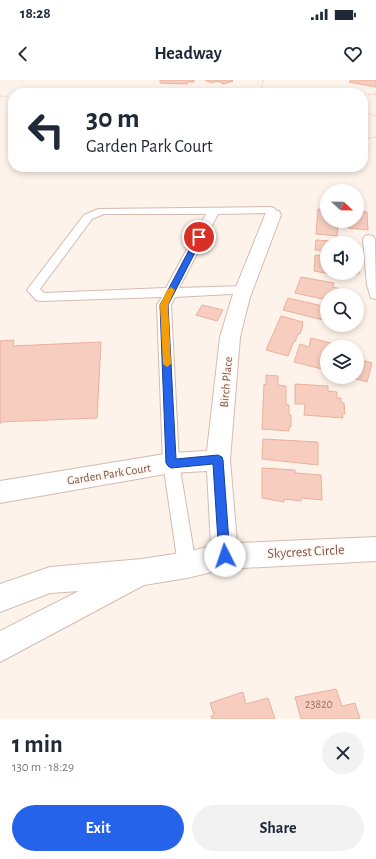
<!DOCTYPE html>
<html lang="en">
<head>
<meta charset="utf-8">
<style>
	:root { --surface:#fff; --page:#f2f2f3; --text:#1f2937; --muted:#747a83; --accent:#2563eb }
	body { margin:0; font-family:"Alegreya Sans",sans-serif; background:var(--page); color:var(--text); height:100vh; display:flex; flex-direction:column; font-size:15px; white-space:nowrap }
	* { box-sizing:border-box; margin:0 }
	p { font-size:13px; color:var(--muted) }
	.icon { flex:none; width:22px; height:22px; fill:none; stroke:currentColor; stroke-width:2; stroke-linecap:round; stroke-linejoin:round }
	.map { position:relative; height:639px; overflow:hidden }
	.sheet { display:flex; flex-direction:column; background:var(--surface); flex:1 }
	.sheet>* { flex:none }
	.guide { position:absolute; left:8px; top:8px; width:360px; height:84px; border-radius:16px; box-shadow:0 2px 6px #0003; background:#fff; color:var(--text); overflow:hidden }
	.needle { width:26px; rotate:112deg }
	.buttons { position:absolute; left:320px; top:104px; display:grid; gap:8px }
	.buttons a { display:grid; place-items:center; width:44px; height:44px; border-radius:50%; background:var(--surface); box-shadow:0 2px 6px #0003; font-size:20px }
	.pin { position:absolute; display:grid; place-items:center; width:34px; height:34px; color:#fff; margin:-17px; border:2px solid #fff; border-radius:50%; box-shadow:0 1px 4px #0007 }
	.me { position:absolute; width:44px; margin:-22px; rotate:356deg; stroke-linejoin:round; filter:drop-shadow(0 0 3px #0008) }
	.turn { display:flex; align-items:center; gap:14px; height:84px; padding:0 12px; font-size:18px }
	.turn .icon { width:52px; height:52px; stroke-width:2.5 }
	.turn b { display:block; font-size:28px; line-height:34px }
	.round { display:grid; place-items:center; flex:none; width:42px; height:42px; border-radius:21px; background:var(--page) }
	.head { display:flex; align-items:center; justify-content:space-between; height:68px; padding:0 12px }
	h1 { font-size:24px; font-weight:700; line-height:30px }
	.action { display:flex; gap:8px; margin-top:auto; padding:8px 12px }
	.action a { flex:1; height:46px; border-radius:24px; background:var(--accent); color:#fff; font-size:16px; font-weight:700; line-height:46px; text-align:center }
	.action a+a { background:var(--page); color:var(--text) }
	.status { display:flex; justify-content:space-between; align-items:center; height:28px; padding:0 20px; background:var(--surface); direction:ltr }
	.status svg { height:11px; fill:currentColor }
	header { display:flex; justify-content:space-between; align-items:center; height:52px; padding:0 12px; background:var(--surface); font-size:18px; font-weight:700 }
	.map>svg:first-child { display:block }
	.building { fill:#f7cdbf; stroke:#ebb09d }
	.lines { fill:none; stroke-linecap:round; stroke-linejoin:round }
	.lane-casing { stroke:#d5bbb0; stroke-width:2 }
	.street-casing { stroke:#d5bbb0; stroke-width:2 }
	.path { stroke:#ddafa0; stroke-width:1.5; stroke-dasharray:0.5 2; stroke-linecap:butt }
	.lane { fill:#fff; fill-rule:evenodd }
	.street { fill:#fff; fill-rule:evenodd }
	.route { fill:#2563eb; stroke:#184099 }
	.slow { fill:#f59e0b }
	.labels { text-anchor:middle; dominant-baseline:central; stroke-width:3.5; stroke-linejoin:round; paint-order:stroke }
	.street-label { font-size:12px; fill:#7d5449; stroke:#fff8f2 }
	.near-number-label { font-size:12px; fill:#9c7266 }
	.near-street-label { font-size:14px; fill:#7d5449; stroke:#fff8f2 }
</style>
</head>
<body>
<div class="status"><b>18:28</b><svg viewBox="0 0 49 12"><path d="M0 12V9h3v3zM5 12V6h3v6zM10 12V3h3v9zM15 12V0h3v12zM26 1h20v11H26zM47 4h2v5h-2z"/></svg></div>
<header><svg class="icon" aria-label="back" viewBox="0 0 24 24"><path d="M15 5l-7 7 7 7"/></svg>Headway<svg class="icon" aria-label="heart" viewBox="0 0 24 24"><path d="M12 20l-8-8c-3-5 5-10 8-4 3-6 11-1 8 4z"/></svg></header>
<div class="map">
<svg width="376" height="639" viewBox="0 0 376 639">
	<rect width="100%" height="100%" fill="#fef3ea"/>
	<path class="building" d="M160,0H194V2H187V4L160,3Z
		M205,0H232L233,1L223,4L218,1L211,3Z
		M351,0H376V7L349,2Z
		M318,129L327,130V141H337V147H338L337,156L316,154Z
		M357,131L367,132L368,150L348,148L349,142L344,141H357Z
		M316,160L358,163V174L357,163H327V171L315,170Z
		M315,175L327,176V193L330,194L314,191Z
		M357,181H359V194L357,193V195L341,193H357Z
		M301,197L334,203L333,207L345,210L344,215H327V220L295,213Z
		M288,218L327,227V241L283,230Z
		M202,225L223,230L217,241L196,235Z
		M281,236L303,242L302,245H303L300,254H298L295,262L294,261L288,276L266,270Z
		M311,258L334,264L333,267H327L326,290L294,282L300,264L309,267Z
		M14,260L13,266L101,262L97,338L0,342V344V261Z
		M357,272L358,274L363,276L362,280L372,283L367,302L349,297H357Z
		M266,295L278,296V305L286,306V324L289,325V335H291V347H289V351L262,349L264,304L266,305Z
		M295,304L328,306V311L337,312V318H341V322L344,323L345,334H342L343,338L304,335L305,324H295Z
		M263,359L318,362V385L262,379Z
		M262,388L295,390V393L321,395L322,420L301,418V421L284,419V422L262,418Z
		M336,609L342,626L355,623L360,639H301L295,617Z
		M243,612L246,624L268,618L275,639H212L211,636L214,635L210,623Z"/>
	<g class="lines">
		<defs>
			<path id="lane" d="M270,127L274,128L279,135L277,137H269L266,133L218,134L179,208L244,206L249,207L250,210L249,213L175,217L171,225L179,383L196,485L193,491L187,494L181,491L178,485L163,383L157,225L162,217L41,221L36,220L27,210L84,135L98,129ZM104,134H206L166,208L44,213L40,209L92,139Z
				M369,155L373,156L375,159L376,219L371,218L367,205L363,159L365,156Z"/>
			<path id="street" d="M273,130L279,131L281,135L250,217L240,257L230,380L237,463L376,457V481L225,489L187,498L144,505L0,582V551L79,511L50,513L0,532V504L50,487L142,479L187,472L211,466L207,391L171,393L0,423V401L171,373L207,371L220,257L232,217L265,135L267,131Z"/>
		</defs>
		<use href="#lane" class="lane-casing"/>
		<use href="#street" class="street-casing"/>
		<path class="path" d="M263,0L262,8L284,13
			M363,15L376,14
			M0,16L13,17
			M363,33L376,36
			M363,59L376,57"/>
		<use href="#lane" class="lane"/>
		<use href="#street" class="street"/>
	</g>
	<path class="route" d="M199,155L203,157L168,225L176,379L218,375L222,377L223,380L230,476L228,480L225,481L221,480L219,476L213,384L171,388L168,386L166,383L160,225L196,157Z"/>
	<path class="slow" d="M171,207L175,210L168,225L171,284L167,287L163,284L160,225L167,210Z"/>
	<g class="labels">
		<g class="street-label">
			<text transform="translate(226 302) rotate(-85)">Birch Place</text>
			<text transform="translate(109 394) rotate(-9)">Garden Park Court</text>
		</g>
		<g class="near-number-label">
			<text x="319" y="624">23820</text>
		</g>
		<g class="near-street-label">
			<text transform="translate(306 472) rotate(-3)">Skycrest Circle</text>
		</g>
	</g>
</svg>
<div class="buttons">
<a><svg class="needle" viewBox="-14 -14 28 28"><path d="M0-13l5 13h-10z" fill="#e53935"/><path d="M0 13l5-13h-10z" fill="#747a83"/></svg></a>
<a><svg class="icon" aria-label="sound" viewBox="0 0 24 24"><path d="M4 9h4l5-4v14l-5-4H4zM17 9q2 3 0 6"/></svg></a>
<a><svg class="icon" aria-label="search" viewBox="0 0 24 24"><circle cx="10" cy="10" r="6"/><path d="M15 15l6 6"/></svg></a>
<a><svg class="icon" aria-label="layers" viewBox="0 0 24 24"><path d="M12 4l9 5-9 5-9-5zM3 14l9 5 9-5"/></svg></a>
</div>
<div class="pin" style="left:199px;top:157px;background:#d93025"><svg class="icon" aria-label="arrive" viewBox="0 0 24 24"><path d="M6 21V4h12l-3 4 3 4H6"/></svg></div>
<svg class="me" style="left:225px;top:476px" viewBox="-20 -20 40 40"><circle r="19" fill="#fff"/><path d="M0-13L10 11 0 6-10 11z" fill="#2563eb"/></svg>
<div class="guide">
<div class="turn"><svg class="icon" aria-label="left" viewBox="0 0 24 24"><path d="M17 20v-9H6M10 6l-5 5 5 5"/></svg><div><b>30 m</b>Garden Park Court</div></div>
</div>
</div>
<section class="sheet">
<div class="head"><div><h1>1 min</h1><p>130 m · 18:29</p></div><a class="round"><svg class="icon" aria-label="close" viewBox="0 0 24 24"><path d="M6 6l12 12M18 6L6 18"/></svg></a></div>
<div class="action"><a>Exit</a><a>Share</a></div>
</section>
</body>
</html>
